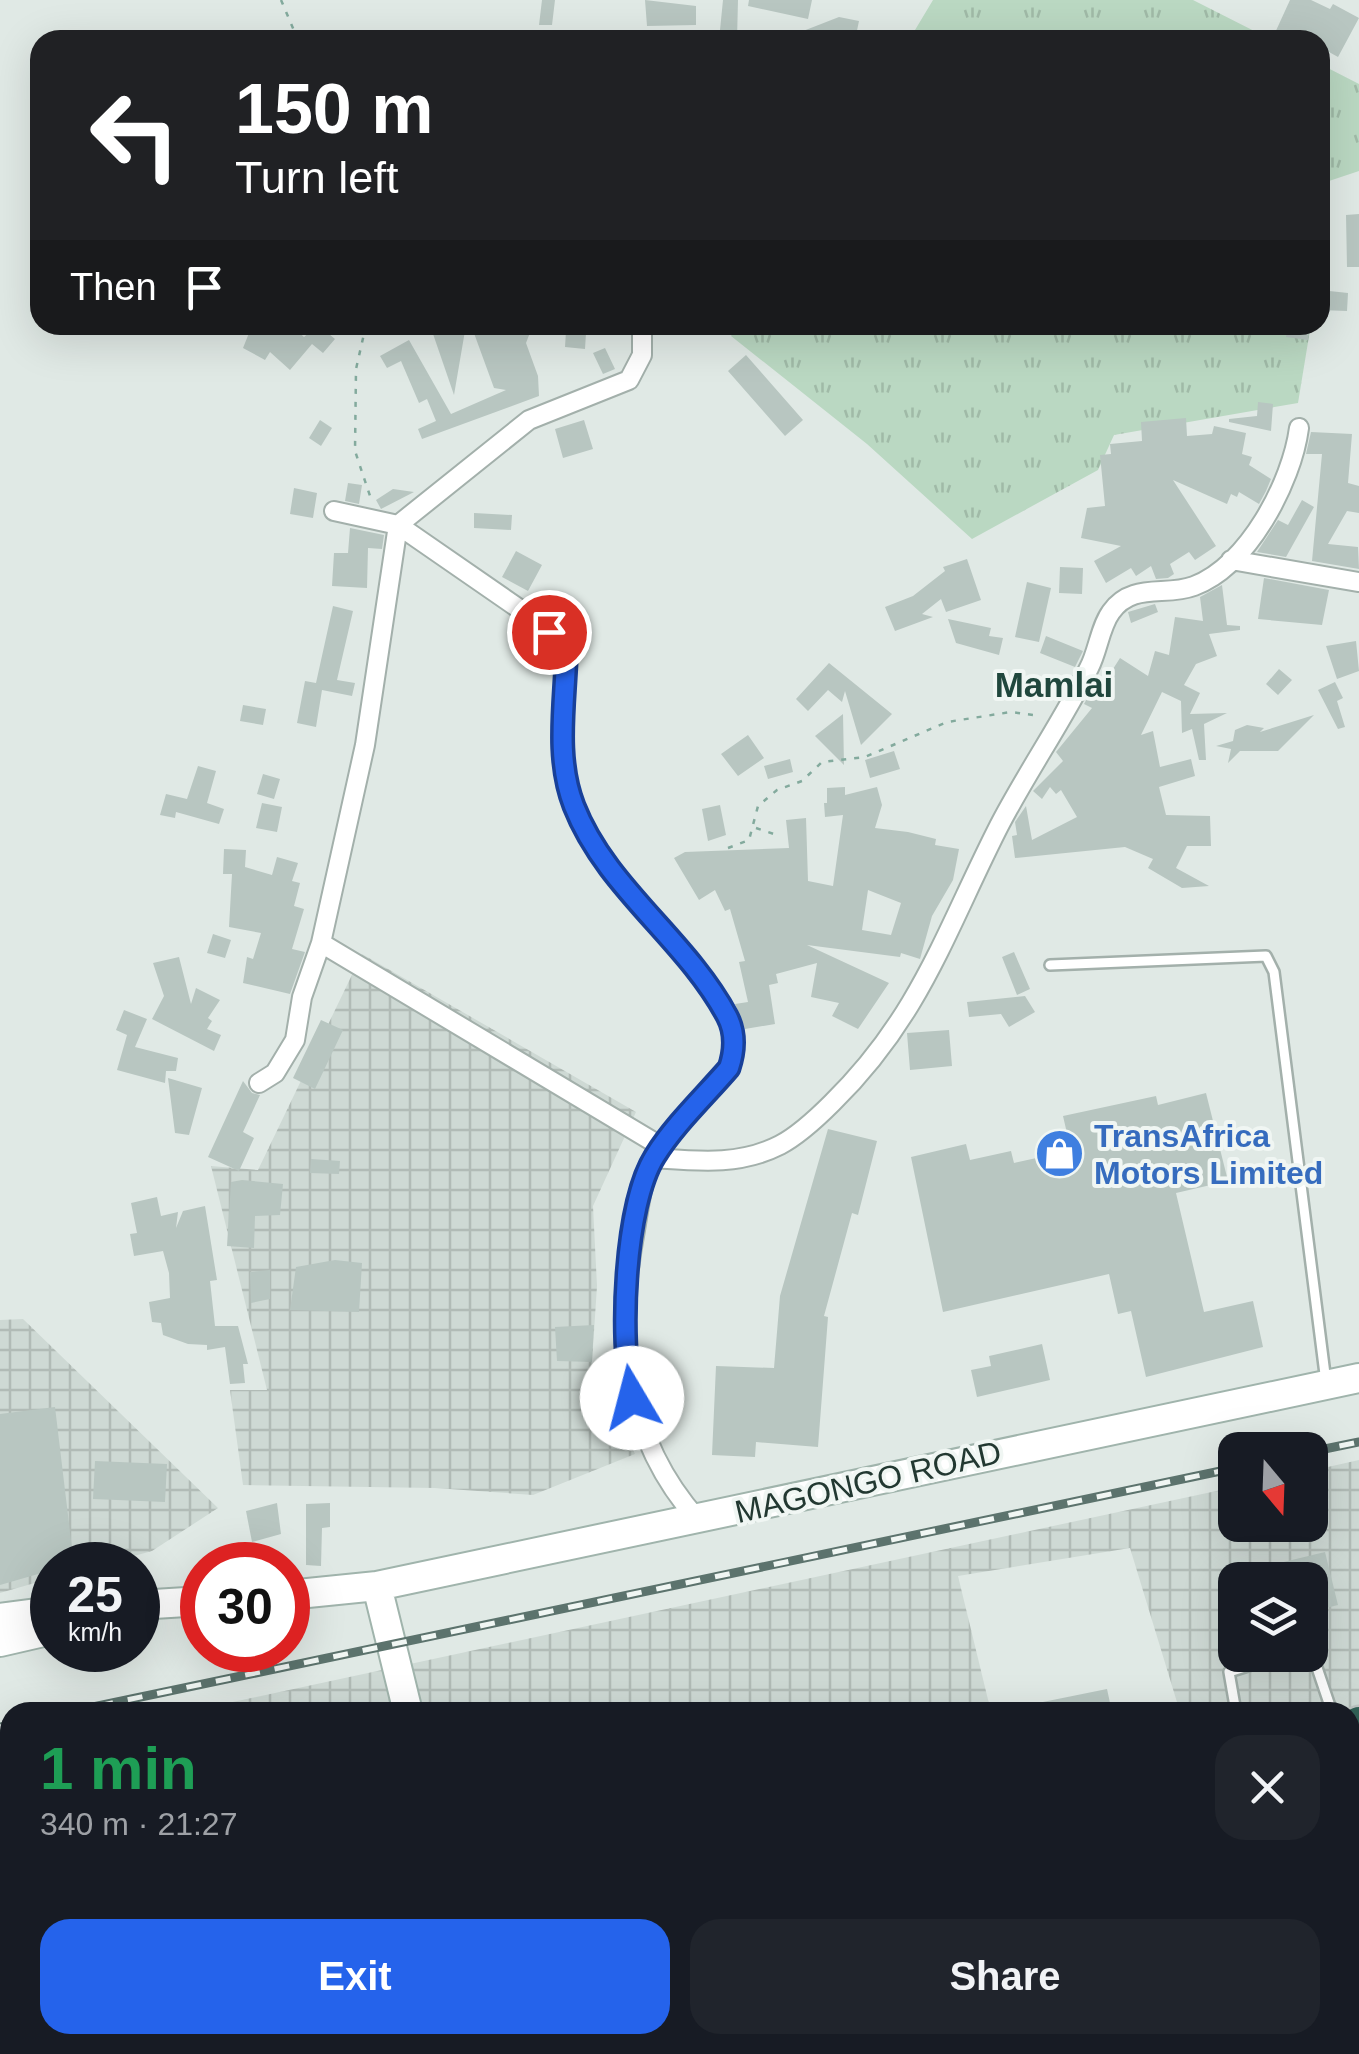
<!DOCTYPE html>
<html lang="en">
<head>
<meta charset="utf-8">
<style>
	:root { --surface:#171b24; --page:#20242c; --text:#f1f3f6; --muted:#9ea1a6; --accent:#2563eb }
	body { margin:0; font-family:Arial,sans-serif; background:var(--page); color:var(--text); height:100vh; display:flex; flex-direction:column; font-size:38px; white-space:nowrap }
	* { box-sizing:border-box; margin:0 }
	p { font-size:32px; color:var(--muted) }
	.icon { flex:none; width:55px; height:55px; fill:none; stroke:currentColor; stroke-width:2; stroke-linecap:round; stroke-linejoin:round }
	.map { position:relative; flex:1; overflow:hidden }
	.panel { position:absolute; left:0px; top:1702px; width:1360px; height:352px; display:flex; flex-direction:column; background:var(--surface); border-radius:30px 30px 0 0; box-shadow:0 10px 40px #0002 }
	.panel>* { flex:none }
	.hud { position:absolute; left:30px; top:30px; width:1300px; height:305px; border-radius:30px; box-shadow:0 10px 40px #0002; background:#202124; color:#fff; overflow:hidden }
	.needle { width:65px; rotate:161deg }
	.buttons { position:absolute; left:1218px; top:1432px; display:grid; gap:20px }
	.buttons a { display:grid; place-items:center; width:110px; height:110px; border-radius:20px; background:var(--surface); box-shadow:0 10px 40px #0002; font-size:50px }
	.speed { position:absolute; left:30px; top:1542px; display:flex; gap:20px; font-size:50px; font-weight:700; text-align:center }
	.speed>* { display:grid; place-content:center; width:130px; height:130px; border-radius:50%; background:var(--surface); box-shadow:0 10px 40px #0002; line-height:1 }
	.speed small { font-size:25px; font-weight:400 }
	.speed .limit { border:15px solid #d22; background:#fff; color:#111 }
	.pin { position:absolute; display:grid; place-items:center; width:85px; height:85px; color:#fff; margin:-42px; border:5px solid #fff; border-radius:50%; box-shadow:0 2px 10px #0007 }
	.me { position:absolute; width:110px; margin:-55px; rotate:352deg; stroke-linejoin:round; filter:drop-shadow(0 0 8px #0008) }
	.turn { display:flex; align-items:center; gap:35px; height:210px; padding:0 40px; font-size:45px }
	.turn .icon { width:130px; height:130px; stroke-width:2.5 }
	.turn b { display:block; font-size:70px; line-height:85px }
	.then { display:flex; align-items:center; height:95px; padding:0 40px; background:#0003; gap:20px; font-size:38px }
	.round { display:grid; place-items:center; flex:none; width:105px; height:105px; border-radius:30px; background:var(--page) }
	.overview { display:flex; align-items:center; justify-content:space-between; height:170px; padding:0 40px }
	h1 { font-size:60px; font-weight:700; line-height:75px; color:#1e9e55 }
	.button { display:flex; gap:20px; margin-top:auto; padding:20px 40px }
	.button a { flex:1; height:115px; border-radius:30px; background:var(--accent); color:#fff; font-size:40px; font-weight:700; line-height:115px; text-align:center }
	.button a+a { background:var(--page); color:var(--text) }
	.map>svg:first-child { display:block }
	.industrial { fill:url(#industrial-grid); fill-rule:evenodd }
	.grass { fill:url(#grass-tufts) }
	.building { fill:#b8c6c1; fill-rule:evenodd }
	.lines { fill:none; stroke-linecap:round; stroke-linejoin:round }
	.lane-casing { stroke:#a3b0ab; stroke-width:14 }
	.street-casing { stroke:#a3b0ab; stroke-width:22 }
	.secondary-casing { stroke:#a0b4ac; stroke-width:32 }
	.highway-casing { stroke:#bdc3c1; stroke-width:35 }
	.path { stroke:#83aa9d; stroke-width:2.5; stroke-dasharray:5 8; stroke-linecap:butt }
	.lane { stroke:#fff; stroke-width:9 }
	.street { stroke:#fff; stroke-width:18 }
	.secondary { stroke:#fff; stroke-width:28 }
	.highway { stroke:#316156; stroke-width:30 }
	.rail-casing { stroke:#5c736d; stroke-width:9 }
	.rail { stroke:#f0f6f3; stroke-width:5; stroke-dasharray:15; stroke-linecap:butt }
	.route-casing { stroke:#184099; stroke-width:25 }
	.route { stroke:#2563eb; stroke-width:18 }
	.labels { text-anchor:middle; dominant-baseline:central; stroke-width:8; stroke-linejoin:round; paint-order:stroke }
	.shop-label { font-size:32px; font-weight:bold; fill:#366cbe; stroke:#f0f6f3; text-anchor:start }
	.street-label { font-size:32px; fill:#223831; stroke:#f0f6f3 }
	.neighbourhood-label { font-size:35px; font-weight:bold; fill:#20473d; stroke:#f0f6f3 }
</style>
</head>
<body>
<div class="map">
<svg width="1359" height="2054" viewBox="0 0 1359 2054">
	<defs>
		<pattern id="industrial-grid" width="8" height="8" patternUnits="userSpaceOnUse" patternTransform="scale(2.5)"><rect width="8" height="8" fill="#ced9d4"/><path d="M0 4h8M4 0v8" fill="none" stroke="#b1bbb6"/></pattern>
		<pattern id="grass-tufts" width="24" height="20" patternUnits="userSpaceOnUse" patternTransform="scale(2.5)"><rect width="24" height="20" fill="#bad8c2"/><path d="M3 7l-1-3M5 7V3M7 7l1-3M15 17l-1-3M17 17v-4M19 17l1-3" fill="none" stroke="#a0baa7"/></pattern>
	</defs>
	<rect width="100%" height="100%" fill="#e0e9e5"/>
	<path class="industrial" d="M362,954L636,1112L593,1206L597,1286L592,1362L635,1454L533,1495L435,1488L243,1485L230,1390H267L211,1166L258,1170Z
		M23,1319L218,1508L152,1551L101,1565H52V1578L0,1593V1320Z
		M1359,1460V1706L1333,1712H1180L1130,1548L958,1576L991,1712H186L1235,1487V1525H1310V1471ZM1235,1580H1310V1655H1235Z
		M10,1757V2045H438L418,2054H0V1759Z
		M1354,1823L1359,1840V2054H742V2045H1350V1824Z"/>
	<path class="grass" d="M933,0H1193L1272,40H909Z
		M1320,64L1359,84V171L1320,184Z
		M738,325H1256L1310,330L1298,403L1114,435L1098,470L972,539L867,444L731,336Z"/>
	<path class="building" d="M542,0H555L552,25H539Z
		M645,0L696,6V25L647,26Z
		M723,0H738L737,40H719Z
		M749,0H812L808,19L748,6Z
		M1290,0H1311L1330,9L1333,4L1359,18L1338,57L1320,47V40H1284L1274,35Z
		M839,17L859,21L855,40H780Z
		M1359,214V267H1347L1346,215Z
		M1320,290L1348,293L1347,311L1320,310Z
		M270,325H291L304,337L318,325L335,339L323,353L312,344L290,370L270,352L265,360L243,348L251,328L262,333Z
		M451,325H466L454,395L432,331Z
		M471,325H533L526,343L538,376L539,396L422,439L418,429L436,421L427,399L419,403L401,361L387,368L380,356L409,340L451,414L506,390L494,388Z
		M1288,325H1310L1308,340L1286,337Z
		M566,331L586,333L585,349L565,347Z
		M605,348L615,369L603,374L593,353Z
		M746,355L803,420L785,436L728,371Z
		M1258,402L1273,404L1271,431L1229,422V419L1257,416Z
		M1186,418L1187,436L1212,434L1214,426L1246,433L1242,454L1252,457L1249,465L1271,479L1266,491L1259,504L1239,492L1237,497L1231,494L1227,504L1173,480L1216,546L1195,560L1189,552L1170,564L1174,574L1168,578L1156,579L1151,566L1136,576L1131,568L1106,583L1094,561L1121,546L1081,538L1087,508L1105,506L1100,455L1111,454L1110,444L1142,441L1141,422Z
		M320,420L332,428L321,446L309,438Z
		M584,420L593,449L563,458L555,429Z
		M1311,432L1352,434L1348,483L1359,486V513L1347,511L1328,544L1358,547L1359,569L1312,561L1322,454H1306Z
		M348,483L362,485L359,504L345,501Z
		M294,488L317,493L313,518L290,514Z
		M393,489L414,492L381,509L376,500Z
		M1302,500L1314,507L1286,557L1257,552L1278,520L1288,525Z
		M474,513L512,515L511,530L474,528Z
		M350,528L384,535L382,549L368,548L367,588L332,586L334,553H348Z
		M516,551L542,565L528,591L502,577Z
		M967,559L981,600L946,612L941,599L922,614L933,617L895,631L885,607L913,596L945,571L943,567Z
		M1060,567L1083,568L1082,594L1059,593Z
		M1264,578L1329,590L1322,625L1258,619Z
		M1027,582L1051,588L1039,642L1015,637Z
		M1222,585L1227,625L1240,626V630L1209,634L1217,656L1196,664L1184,685L1200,693L1190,714L1227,713L1204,724L1206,760H1199L1192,729L1182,733L1181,701L1162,692L1141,735L1153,731L1160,767L1191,759L1195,776L1159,787L1166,815L1210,816L1211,846H1187L1176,868L1209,886L1182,888L1148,868L1153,859L1125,847L1015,858L1012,836L1017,835L1015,822L1026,806L1032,840L1077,817L1061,790L1056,794L1050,787L1042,799L1033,791L1063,761L1056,752L1092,708L1084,704L1099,676L1106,680L1120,658L1148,676L1155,651L1169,655L1175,617L1203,621L1200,597Z
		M1155,604L1158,612L1131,623L1128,612Z
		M333,606L353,611L337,680L355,683L352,696L322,690L316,727L297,723L305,681L316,683Z
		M948,619L991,628L989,636L1003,638L999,655L956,643Z
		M1046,636L1083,651L1075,667L1040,653Z
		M1356,641L1359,671L1337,679L1326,646Z
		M829,663L892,714L861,745L845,691L842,702L828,690L808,711L796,699Z
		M1279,669L1292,680L1278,695L1266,684Z
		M1335,682L1343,698L1337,701L1345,727L1338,729L1318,690Z
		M243,705L266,709L263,725L240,721Z
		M843,714L844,765L815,736Z
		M1314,715L1278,751H1240L1228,763L1231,749L1216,746L1233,741L1235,730L1247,725L1264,728L1260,732Z
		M748,735L764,758L738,776L721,754Z
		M894,751L900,769L870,778L865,760Z
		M790,759L793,772L768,779L764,766Z
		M198,766L216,771L207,803L224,809L219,824L176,812L175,818L160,815L166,794L187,799Z
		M263,774L280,779L274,799L257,794Z
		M845,787V795L877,787L882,805L875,828L908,832L936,839L935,845L959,849L953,880L932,916L920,959L901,953L900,957L807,945L889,983L858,1029L832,1016L839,1003L811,997L817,963L776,974L778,983L769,985L775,1024L745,1029L735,1004L748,1002L739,962L745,961L730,909L725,911L715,890L699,900L674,858L685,852L789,848L786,820L806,818L808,881L833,886L843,815L825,817L824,803H827V788ZM868,890L901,903L891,935L862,930Z
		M262,803L282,807L277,832L256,828Z
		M720,805L726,835L708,841L702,809Z
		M224,849L246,850L245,867L272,875L277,857L298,863L292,881L300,883L294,906L304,909L292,949L305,952L290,994L243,983L247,957L253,959L261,933L229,927L232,874H223Z
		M213,934L231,940L225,958L207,953Z
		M1014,952L1030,989L1017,995L1002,957Z
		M179,957L191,1004L196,988L220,1000L208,1018L212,1021L207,1029L221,1035L214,1051L152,1019L164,996L153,963Z
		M1025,996L1035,1012L1009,1027L1001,1014L969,1017L967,1002Z
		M124,1010L147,1019L135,1047L178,1058L176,1071H166L165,1083L117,1070L127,1035L116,1030Z
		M321,1020L343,1030L315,1089L293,1078Z
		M949,1030L952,1066L910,1070L907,1033Z
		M168,1078L202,1088L189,1135L175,1133Z
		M243,1081L252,1093L260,1095L243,1132L254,1138L239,1171L208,1157Z
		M1206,1093L1228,1181L1176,1193L1204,1312L1253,1301L1263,1347L1146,1377L1131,1311L1118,1314L1109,1274L943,1312L911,1157L966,1144L970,1160L1011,1151L1014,1163L1041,1157L1039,1149L1069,1142L1063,1116L1156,1096L1158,1105Z
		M828,1129L877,1141L858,1215L852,1213L824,1316L828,1317L818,1447L756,1442L755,1457L712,1455L716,1366L774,1368L780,1296Z
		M311,1159L340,1161L339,1174L310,1173Z
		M242,1180L283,1184L280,1215L255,1216L254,1248L227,1246L231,1182Z
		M157,1197L161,1216L178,1212L176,1228L183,1211L205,1206L217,1280L210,1281L215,1326H238L248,1364H243L245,1383L230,1384L225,1347L207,1350V1345L188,1344L163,1335L161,1323L152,1322L149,1302L170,1298L169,1273L163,1251L134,1256L130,1234L137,1233L131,1203Z
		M335,1260L362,1263L359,1312L290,1310L296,1267Z
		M270,1270V1299L251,1303L250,1272Z
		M594,1325L592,1362L557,1361L555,1327Z
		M1042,1344L1050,1380L977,1397L971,1370L991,1366L989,1356Z
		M55,1407L74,1565H52V1570L0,1585V1414Z
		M95,1461L167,1464L165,1502L93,1499Z
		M277,1503L281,1534L252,1542L246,1511Z
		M330,1503V1527L322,1528L321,1566L306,1565V1504Z
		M1325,1552L1338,1605L1310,1612V1580H1235V1628L1230,1629L1218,1578Z
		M1107,1689L1112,1712H1024L1023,1706Z"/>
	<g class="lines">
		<defs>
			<path id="lane" d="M1050,965L1266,956L1274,972L1326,1382
				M1310,1647L1332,1712
				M1236,1712L1229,1672L1283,1655"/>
			<path id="street" d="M334,511L398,525L531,617L562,646L567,662C564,709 556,760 574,806C606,889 686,939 727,1016C736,1033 735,1050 729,1068C705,1096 674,1125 655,1156C642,1177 639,1207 635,1230C615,1335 624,1437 698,1520
				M1231,560L1358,582
				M321,943L662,1147
				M259,1083L275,1073L295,1040L302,997L321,943L365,745L398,525L529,420L629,380L642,355V325
				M654,1158C697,1161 739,1166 780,1145C799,1135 817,1118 832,1103C920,1017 946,930 999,826C1027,772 1062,722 1089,668C1098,651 1100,627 1111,612C1132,582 1165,597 1194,586C1248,566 1292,482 1299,428"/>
			<path id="secondary" d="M377,1586L408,1712
				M288,1595L377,1586L1359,1378
				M138,1605L202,1601
				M0,1618L52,1611
				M0,1642L52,1630
				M481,2045L483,2054"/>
			<path id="highway" d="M1350,1726L1359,1722
				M424,2054L438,2045
				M596,2054L616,2045
				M665,2054L684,2045
				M765,2054L783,2045"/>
		</defs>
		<use href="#lane" class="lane-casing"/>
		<use href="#street" class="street-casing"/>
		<use href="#secondary" class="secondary-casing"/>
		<use href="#highway" class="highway-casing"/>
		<path class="path" d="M281,0L298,40
			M91,37L97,40
			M366,325L356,369L355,451L371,499
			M756,828L780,836
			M728,848L749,840L758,806L777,790L802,781L822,762L865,757L947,722L1011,712L1040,716"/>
		<use href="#lane" class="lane"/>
		<use href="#street" class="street"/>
		<use href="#secondary" class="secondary"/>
		<use href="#highway" class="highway"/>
		<defs>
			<path id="rail" d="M1310,1452L1359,1442
				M69,1712L1235,1468
				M0,1727L10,1725"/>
		</defs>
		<use href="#rail" class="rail-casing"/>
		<use href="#rail" class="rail"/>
	</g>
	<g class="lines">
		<defs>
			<path id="route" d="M549,632L562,646L566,662C564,709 556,760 574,806C606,888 686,939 727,1016C736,1033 735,1050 729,1068C705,1096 675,1124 655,1156C624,1205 619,1342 632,1398"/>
		</defs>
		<use href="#route" class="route-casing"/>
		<use href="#route" class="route"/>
	</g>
	<defs>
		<symbol id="shop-disc" viewBox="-11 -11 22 22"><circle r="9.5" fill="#3f7fe0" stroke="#f0f6f3"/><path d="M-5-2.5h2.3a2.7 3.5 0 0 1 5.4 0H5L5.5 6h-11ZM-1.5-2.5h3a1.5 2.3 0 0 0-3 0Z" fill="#fff"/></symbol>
	</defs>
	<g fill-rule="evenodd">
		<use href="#shop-disc" x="1032" y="1126" width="55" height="55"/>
	</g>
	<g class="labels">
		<g class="shop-label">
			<text x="1094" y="1136">TransAfrica<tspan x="1094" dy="37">Motors Limited</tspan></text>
		</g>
		<g class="street-label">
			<text transform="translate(868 1482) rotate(-13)">MAGONGO ROAD</text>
		</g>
		<g class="neighbourhood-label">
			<text x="1054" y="684">Mamlai</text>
		</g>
	</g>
</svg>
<div class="buttons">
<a><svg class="needle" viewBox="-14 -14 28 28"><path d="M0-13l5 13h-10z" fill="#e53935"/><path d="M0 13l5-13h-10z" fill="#9ea1a6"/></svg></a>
<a><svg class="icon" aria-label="layers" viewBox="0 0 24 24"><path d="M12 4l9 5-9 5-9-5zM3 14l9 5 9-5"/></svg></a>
</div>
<div class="speed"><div>25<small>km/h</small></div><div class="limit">30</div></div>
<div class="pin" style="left:549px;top:632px;background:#d93025"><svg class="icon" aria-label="arrive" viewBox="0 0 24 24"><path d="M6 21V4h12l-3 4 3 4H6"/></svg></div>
<svg class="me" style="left:632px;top:1398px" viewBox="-20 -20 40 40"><circle r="19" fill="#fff"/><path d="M0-13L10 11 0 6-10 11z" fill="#2563eb"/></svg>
<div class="hud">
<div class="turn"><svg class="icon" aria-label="left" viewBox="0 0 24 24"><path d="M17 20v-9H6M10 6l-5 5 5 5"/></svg><div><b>150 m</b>Turn left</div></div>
<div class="then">Then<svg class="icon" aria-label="arrive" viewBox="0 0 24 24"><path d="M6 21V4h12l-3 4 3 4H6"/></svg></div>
</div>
<section class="panel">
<div class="overview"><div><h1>1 min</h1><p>340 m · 21:27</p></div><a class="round"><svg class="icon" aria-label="close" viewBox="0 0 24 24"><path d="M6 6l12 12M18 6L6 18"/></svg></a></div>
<div class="button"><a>Exit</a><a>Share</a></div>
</section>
</div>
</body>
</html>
